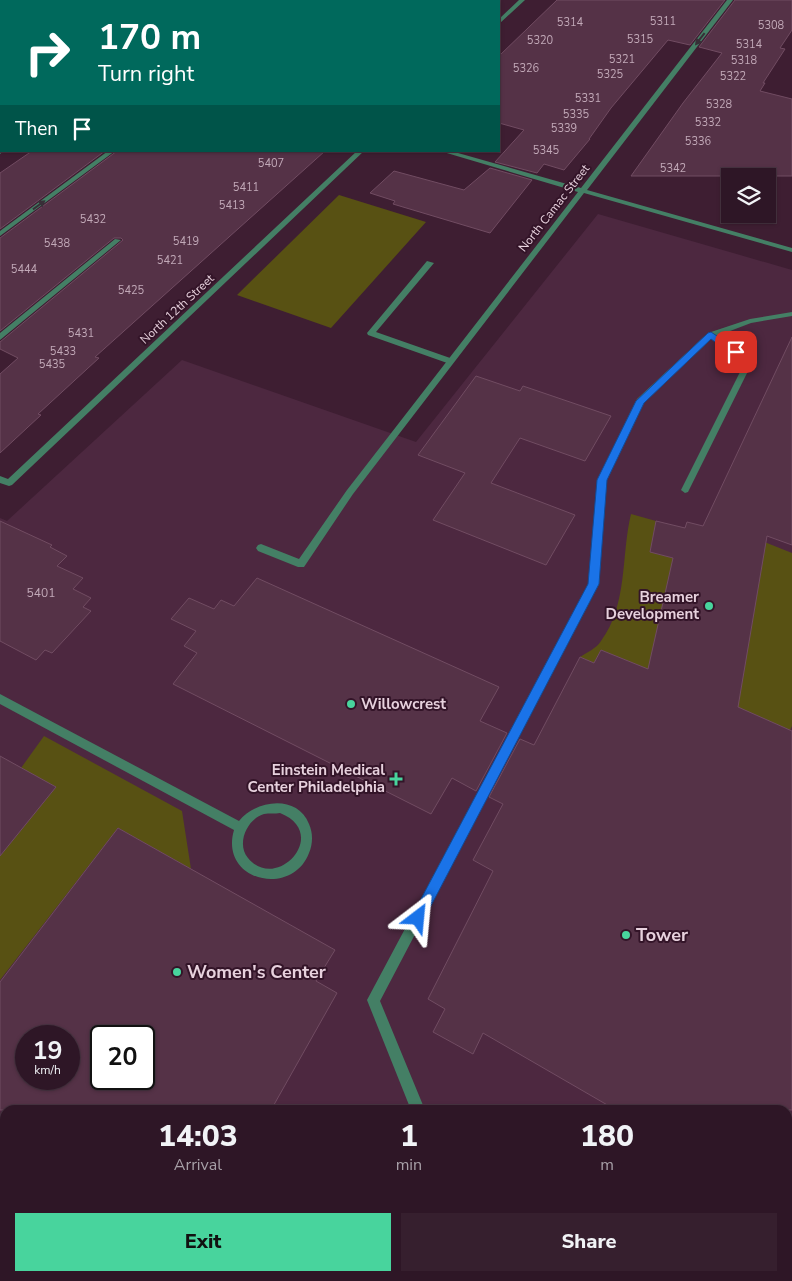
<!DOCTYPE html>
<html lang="en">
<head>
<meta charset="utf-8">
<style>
	:root { --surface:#2e1626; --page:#361f2e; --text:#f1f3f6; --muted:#a79fa7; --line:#493543; --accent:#48d49d }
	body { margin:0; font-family:"Nunito Sans",sans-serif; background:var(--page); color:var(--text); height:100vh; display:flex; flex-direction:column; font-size:19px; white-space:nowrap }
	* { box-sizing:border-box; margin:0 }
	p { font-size:16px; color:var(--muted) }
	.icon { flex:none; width:28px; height:28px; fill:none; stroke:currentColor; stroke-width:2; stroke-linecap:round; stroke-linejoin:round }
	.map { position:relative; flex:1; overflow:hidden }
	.drawer { position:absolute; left:0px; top:1105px; width:792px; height:176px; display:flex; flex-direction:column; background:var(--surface); border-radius:15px 15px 0 0; box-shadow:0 1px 4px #0004,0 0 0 1px var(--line) }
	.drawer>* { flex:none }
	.guide { position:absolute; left:0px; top:0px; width:500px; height:152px; box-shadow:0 1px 4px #0004,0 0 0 1px var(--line); background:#00695c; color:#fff; overflow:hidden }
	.buttons { position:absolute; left:721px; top:168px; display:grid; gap:10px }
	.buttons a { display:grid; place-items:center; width:55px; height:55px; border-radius:0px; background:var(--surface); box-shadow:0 1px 4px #0004,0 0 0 1px var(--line); font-size:25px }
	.speed { position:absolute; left:15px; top:1025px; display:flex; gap:10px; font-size:25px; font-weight:700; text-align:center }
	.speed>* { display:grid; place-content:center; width:65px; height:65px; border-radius:50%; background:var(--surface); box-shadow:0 1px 4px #0004,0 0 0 1px var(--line); line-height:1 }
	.speed small { font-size:12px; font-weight:400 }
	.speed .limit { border:2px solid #111; border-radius:8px; background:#fff; color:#111 }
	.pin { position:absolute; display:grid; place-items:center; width:42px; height:42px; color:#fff; margin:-21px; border-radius:10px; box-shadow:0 2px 8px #0006 }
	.me { position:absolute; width:55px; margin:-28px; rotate:29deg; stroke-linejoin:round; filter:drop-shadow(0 0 4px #0008) }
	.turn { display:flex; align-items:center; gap:18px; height:105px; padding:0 15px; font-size:22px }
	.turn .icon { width:65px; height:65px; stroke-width:2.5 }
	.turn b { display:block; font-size:35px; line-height:42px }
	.then { display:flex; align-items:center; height:48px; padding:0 15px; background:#0003; gap:10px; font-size:19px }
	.eta { display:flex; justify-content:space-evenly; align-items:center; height:85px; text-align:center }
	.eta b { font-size:30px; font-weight:800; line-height:35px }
	.action { display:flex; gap:10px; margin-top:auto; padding:10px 15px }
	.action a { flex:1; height:58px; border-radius:0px; background:var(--accent); color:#111; font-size:20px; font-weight:800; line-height:58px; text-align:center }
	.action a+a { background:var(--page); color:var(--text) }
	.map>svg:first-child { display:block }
	.built { fill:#4d2840; fill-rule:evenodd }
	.green { fill:#585113 }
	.building { fill:#553247; stroke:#714c62; fill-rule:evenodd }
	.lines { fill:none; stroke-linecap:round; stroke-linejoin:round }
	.lane { fill:#447f65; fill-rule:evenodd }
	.street { fill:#447f65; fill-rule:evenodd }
	.oneway { fill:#372f37 }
	.route { fill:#1a73e8; stroke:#114b97 }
	.poi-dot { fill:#48d49d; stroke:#331428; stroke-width:2 }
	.labels { text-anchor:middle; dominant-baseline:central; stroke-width:4; stroke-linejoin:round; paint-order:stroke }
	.far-number-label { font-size:11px; fill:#c2a9b8 }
	.far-street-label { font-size:12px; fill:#e7d1dd; stroke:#331428 }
	.number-label { font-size:12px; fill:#c2a9b8 }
	.poi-label { font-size:15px; font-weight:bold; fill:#e7d1dd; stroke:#331428; text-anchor:end }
	.near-poi-label { font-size:18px; font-weight:bold; fill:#e7d1dd; stroke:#331428; text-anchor:start }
</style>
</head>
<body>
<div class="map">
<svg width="792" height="1281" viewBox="0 0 792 1281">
	<rect width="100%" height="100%" fill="#3e1e32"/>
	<path class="built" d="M598,214L792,270V1281H0V518L7,521L182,360L416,442ZM26,1036H69V1079H26ZM101,1036H144V1079H101ZM5,1110H788V1276H5Z"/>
	<path class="green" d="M339,195L426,222L331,328L237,295Z
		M631,514L656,521L650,552L673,558L762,541L792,553V726L790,730L601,650L594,663L580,657C586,653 597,648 601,641C628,605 621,555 631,514Z
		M44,736L182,811L191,869L118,828L0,980V856L56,787L21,768Z"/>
	<path class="building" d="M557,0H725L690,45L668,40L611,108L589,139H590L564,170L544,164L537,173L495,162L524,130L499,123V56Z
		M735,0H792V30L780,48L785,49L763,83H765L760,91L792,99V176H631L683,103L722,53L699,47Z
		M32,151H105L0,229V173Z
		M117,151H325L95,357L99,358L38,414L41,415L0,453V374L18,358L0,349V342L123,240L121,238H114L0,331V238Z
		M490,168L532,180L490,233L393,204L395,201L370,193L394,171L464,190Z
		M792,337V545L767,536L738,707L792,731V1110H616L483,1033L473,1054L433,1032L445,1009L428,999L493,871L473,860L503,804L489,797L520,739L534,745L580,657L594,663L601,650L648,669L673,558L650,552L656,521L685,528L687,522L703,526Z
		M476,376L520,391L523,386L611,416L585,461L520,438L491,483L575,515L546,565L433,520L465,473L418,455Z
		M0,521L52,545L50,547L67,556L57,566L83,578L73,589L91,598L83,607L91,611L52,653L45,650L36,660L0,641Z
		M257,578L499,687L480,721L507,733L476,791L452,778L431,814L173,684L197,653L184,646L196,631L171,619L189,598L214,609L221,600L234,606Z
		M0,756L56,787L0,856Z
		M118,828L335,950L316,981L337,993L271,1110H0V982ZM26,1036H69V1079H26ZM101,1036H144V1079H101Z"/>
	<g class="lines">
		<path class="lane" d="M0,86H1V90H0Z
			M0,149L4,151L0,154Z
			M115,239L121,240L0,340V333Z
			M427,261L434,263L376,332L453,359V363L450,364L368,335L367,333Z
			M792,312V316L751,323L717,336L753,361L688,492L685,493L681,490L745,362L711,339L643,403L606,480L599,584L380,1001L425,1110H411L367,1000L589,584L598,480L637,399L708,333L750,319Z
			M738,1276H752V1281H738Z"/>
		<path class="street" d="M519,0H525L499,24V19Z
			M727,0H733L587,190L792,248V252L584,193L353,494L304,567H298L258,551L256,548L258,545L261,544L299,559L347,490L578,192L440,151H451L581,188Z
			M1,6V10L0,11V7Z
			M0,26H1V30H0Z
			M1,65V69L0,70V66Z
			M108,151H115L0,236V231Z
			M357,151H364L12,485L9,486L0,483V476L8,479Z
			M0,694L239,821C256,800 297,794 309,824C313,833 313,843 309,853C292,898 219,881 234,830L0,704ZM280,813C331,833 277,893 248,858C236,844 247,819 264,814C269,813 275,814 280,813Z"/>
	</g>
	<defs><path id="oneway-solid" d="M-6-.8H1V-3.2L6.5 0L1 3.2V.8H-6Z" transform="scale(1.25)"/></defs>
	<g class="oneway">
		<use href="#oneway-solid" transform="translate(700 39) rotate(128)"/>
		<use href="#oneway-solid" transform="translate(39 205) rotate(-36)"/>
	</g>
	<path class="route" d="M711,332L741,352L739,355H733L711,339L644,403L607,480L599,584L422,923L418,925L413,923L411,918L413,914L588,584L597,480L636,401L708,333Z"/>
	<g class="poi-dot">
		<circle cx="709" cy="606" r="5"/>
		<circle cx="351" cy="704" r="5"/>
		<path d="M393.5 771.5h5v5h5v5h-5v5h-5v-5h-5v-5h5z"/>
		<circle cx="626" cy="935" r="5"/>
		<circle cx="177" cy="972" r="5"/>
	</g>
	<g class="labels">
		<g class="far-number-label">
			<text x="663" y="21">5311</text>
			<text x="570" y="22">5314</text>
			<text x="771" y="25">5308</text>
			<text x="640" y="39">5315</text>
			<text x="540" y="40">5320</text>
			<text x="749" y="44">5314</text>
			<text x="622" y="59">5321</text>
			<text x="744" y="60">5318</text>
			<text x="526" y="68">5326</text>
			<text x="610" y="74">5325</text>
			<text x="733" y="76">5322</text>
			<text x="588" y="98">5331</text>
			<text x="719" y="104">5328</text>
			<text x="576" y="114">5335</text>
			<text x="708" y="122">5332</text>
			<text x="564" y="128">5339</text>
			<text x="698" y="141">5336</text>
			<text x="546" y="150">5345</text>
			<text x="271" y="163">5407</text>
			<text x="673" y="168">5342</text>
			<text x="246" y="187">5411</text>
			<text x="232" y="205">5413</text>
			<text x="93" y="219">5432</text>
			<text x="186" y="241">5419</text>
			<text x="57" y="243">5438</text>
			<text x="170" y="260">5421</text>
			<text x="24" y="269">5444</text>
			<text x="131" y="290">5425</text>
			<text x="81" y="333">5431</text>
			<text x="63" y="351">5433</text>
			<text x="52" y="364">5435</text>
		</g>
		<g class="far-street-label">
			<text transform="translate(554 208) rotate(-52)">North Camac Street</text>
			<text transform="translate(177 309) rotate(-43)">North 12th Street</text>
		</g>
		<g class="number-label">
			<text x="41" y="593">5401</text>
		</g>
		<g class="poi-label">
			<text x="699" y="597">Breamer<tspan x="699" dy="17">Development</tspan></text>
			<text x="361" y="704" text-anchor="start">Willowcrest</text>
			<text x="385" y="770">Einstein Medical<tspan x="385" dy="17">Center Philadelphia</tspan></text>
		</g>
		<g class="near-poi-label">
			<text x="636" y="935">Tower</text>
			<text x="187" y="972">Women's Center</text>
		</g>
	</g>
</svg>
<div class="buttons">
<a><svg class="icon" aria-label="layers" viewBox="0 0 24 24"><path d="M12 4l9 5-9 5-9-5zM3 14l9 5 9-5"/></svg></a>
</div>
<div class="speed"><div>19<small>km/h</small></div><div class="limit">20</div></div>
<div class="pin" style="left:736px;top:352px;background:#d93025"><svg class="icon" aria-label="arrive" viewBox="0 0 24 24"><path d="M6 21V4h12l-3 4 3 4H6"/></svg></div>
<svg class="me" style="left:418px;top:918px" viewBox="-20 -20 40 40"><path d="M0-17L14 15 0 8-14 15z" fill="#1a73e8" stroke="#fff" stroke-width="4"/></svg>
<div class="guide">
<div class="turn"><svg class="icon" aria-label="right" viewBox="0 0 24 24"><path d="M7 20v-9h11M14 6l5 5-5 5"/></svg><div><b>170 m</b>Turn right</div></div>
<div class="then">Then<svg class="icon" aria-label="arrive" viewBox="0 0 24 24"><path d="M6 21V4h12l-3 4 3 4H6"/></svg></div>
</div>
<section class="drawer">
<div class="eta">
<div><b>14:03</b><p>Arrival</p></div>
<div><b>1</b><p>min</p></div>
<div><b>180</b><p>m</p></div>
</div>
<div class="action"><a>Exit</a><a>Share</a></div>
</section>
</div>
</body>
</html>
